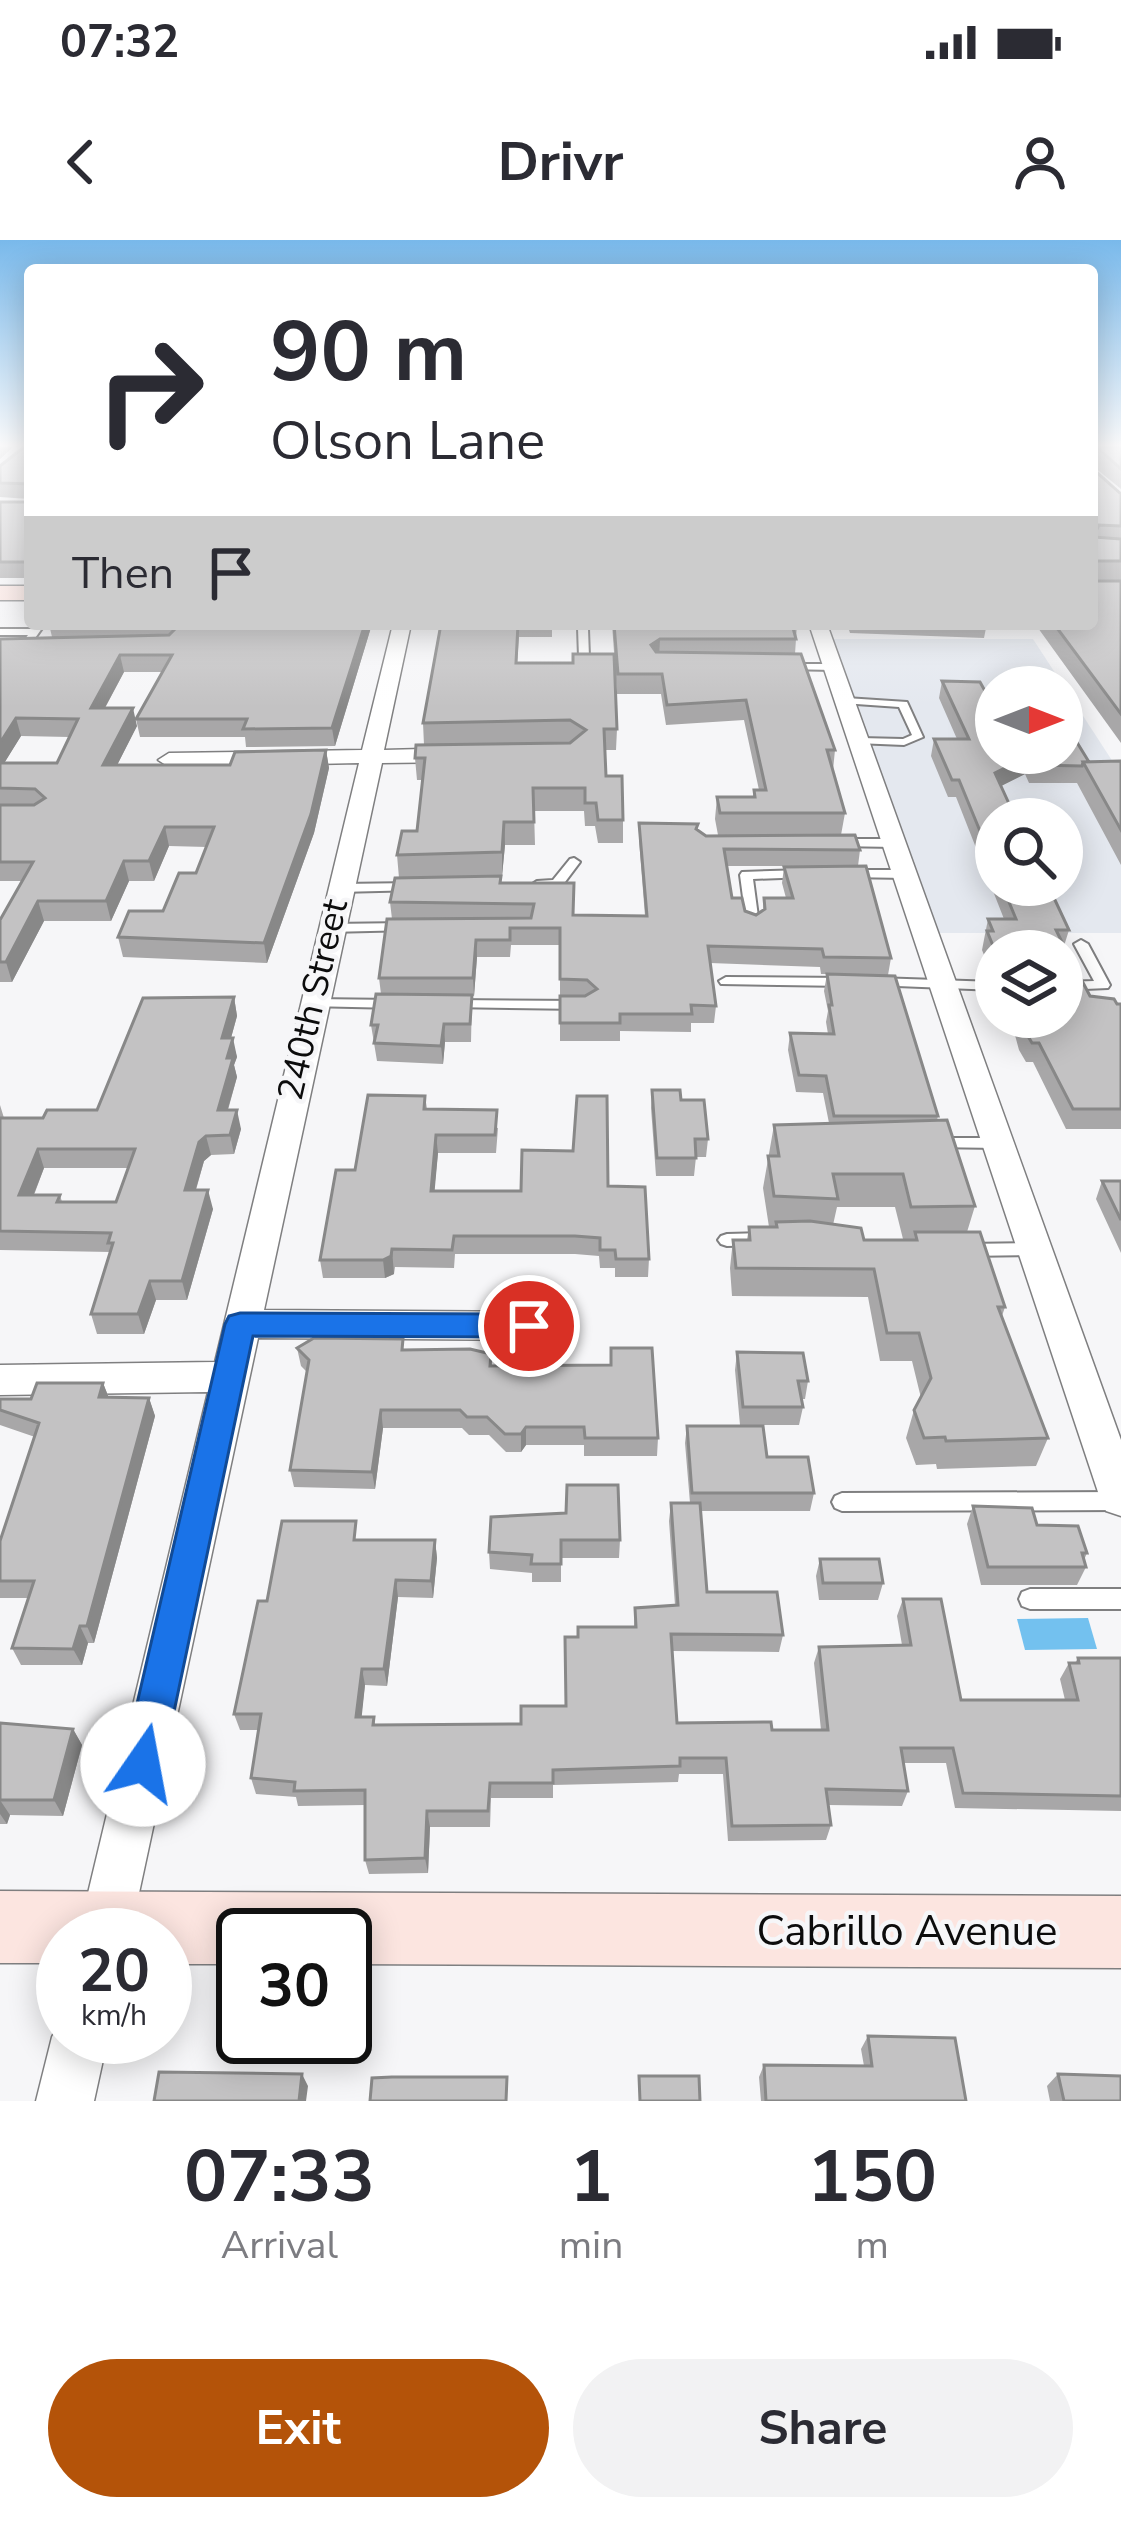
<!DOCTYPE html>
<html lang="en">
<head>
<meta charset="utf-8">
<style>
	:root { --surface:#fff; --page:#f2f2f3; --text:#2b2b33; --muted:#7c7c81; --accent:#b45309 }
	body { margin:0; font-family:"Nunito Sans",sans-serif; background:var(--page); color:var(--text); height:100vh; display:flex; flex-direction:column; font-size:45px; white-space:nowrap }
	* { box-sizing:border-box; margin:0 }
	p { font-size:39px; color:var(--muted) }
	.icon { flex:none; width:66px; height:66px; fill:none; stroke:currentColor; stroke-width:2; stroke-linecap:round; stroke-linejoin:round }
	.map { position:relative; height:1861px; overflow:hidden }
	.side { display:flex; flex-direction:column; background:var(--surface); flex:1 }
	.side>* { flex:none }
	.banner { position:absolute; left:24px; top:24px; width:1074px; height:366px; border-radius:12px; box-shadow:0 6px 30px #0003; background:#fff; color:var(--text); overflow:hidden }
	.needle { width:78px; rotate:90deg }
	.controls { position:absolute; left:975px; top:426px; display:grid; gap:24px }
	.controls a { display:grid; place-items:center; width:108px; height:108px; border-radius:50%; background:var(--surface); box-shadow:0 6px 30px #0003; font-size:60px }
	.speed { position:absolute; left:36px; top:1668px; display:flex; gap:24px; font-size:60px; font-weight:700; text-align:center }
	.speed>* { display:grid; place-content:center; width:156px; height:156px; border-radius:50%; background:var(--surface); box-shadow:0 6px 30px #0003; line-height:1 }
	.speed small { font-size:30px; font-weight:400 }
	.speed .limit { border:6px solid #111; border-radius:18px; background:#fff; color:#111 }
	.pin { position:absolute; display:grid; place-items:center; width:102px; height:102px; color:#fff; margin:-51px; border:6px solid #fff; border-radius:50%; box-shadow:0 3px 12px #0007 }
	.me { position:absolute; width:132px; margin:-66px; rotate:12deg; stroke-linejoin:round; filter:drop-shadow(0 0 9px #0008) }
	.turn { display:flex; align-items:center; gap:42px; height:252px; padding:0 48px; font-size:54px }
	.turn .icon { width:156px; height:156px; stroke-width:2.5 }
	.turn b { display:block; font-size:84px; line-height:102px }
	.then { display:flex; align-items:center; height:114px; padding:0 48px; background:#0003; gap:24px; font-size:45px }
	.eta { display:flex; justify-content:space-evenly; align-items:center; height:204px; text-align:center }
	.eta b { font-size:72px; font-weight:700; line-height:84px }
	.cta { display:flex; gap:24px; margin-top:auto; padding:24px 48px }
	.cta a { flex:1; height:138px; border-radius:72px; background:var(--accent); color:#fff; font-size:48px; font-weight:700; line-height:138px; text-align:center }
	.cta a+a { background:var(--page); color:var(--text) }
	.status { display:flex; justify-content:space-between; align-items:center; height:84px; padding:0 60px; background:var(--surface); direction:ltr }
	.status svg { height:33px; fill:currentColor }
	header { display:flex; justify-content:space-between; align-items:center; height:156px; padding:0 48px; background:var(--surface); font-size:54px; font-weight:700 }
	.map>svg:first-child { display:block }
	.built { fill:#e4e8ef; fill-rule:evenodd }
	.water { fill:#73c1ef }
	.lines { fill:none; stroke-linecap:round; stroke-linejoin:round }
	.lane-casing { stroke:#7f7f80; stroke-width:4 }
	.street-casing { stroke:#7f7f80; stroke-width:3 }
	.secondary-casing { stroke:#7f7f80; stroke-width:3 }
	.lane { fill:#fff; fill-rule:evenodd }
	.street { fill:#fff; fill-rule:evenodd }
	.secondary { fill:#fce5e0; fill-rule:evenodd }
	.wall { fill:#a8a7a8; fill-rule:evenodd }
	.shaded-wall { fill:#888 }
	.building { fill:#c3c2c3; stroke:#888; stroke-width:3; fill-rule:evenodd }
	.route { fill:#1a73e8; stroke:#114b97; stroke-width:3 }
	.labels { text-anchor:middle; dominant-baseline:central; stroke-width:9; stroke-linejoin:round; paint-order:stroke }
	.street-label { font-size:36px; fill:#0c0c0c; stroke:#f6f6f8 }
	.near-street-label { font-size:42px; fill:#0c0c0c; stroke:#f6f6f8 }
</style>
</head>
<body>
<div class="status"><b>07:32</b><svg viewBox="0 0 49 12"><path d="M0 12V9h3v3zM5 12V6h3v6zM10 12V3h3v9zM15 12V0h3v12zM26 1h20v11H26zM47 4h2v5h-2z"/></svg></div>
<header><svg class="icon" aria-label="back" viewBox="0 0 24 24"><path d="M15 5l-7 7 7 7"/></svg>Drivr<svg class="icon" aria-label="person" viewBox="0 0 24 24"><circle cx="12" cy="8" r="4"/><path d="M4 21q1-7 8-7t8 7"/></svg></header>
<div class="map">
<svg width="1121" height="1861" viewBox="0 0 1121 1861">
	<rect width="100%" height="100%" fill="#f6f6f8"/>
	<path class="built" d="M831,399H1033L1113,522H1121V693H928ZM996,447H1062V513H996ZM996,579H1062V645H996Z"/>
	<path class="water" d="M1088,1378L1097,1409L1025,1410L1017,1379Z"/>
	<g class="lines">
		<defs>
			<path id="lane" d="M35,384H45L33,401L39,402V406H23L21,404L28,395H0V389H32Z
				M585,384H598L588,389L589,417L584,420L579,417L578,388Z
				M787,424H834L839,427L834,430L783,429V425Z
				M846,458L907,462L923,497L904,505L856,503L855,501L860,498L903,499L912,495L899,467L842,463V459Z
				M837,599H896L902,603L896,607L833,606V600Z
				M574,618L580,622L562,646L537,649L531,645L537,641L553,640L570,619Z
				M804,630L808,631V637L753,639L759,684L752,688L747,687L740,635L742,632Z
				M848,630H907L913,634L907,638L844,637V631Z
				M415,643L420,644V650L339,652L333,648L339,644Z
				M407,683L412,684V690L329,692L322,688L329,684Z
				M1081,700L1088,704L1110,745L1108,748L1062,750V742L1094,741L1074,704Z
				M726,737L846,738L853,742L846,746L721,744L719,741Z
				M877,738L996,742V750L872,745V739Z
				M313,759L396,760L403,764L396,768L308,766L306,763Z
				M452,760L582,761L589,765L582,769L447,767L445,764Z
				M935,898H999L1007,903L999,908L929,907L927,903Z
				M766,993L772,995L775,999L772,1003L766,1005L727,1006L721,1004L718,1000L721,996L727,994Z
				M1035,1003L1041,1005L1044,1009L1041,1013L1035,1015L965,1016L959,1014L956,1010L959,1006L965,1004Z
				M1121,1252V1270L842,1271L835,1268L832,1262L835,1256L842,1253Z
				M1030,1349H1121V1369H1030L1022,1366L1019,1359L1022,1352Z"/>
			<path id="street" d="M393,384H411L384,510L460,508L471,515L460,522L382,523L264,1070L529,1072L542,1076L548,1086L542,1096L529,1100L258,1098L130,1695H78L208,1152L0,1155V1125L215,1122L359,523L169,527L158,520L169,513L362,510Z
				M809,384H827L1121,1200V1276L1106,1271L1100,1258Z
				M63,1776V1797H108L94,1861H36L52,1797Z"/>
			<path id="secondary" d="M0,346H30V360H0Z
				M0,1651L1121,1656V1728L345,1724V1695H243V1724H165V1695H63V1723H0Z"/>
		</defs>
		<use href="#lane" class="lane-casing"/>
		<use href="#street" class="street-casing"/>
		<use href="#secondary" class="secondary-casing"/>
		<use href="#lane" class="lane"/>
		<use href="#street" class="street"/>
		<use href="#secondary" class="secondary"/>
	</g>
	<path class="wall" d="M30,207V338H0V262H26L29,259L0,257V226Z
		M1092,207H1121V249L1093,226V229L1121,254V340H1094V341H1121V503L1038,388H986L984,398L850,393L847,384H1092Z
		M49,384H372L335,506L246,507L245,497H140L136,479L162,432H124L105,468L137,486L117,525H230L326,510L329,528L314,593L267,723L123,717L118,697L163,671L196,633L207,607L169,606L154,641H129L111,681H44L12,742H0V680L22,641H0V399L52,397ZM21,496L69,497L57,523H4Z
		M440,384H552V397H519L517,423L617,489L616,510H605L606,536L623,580V603H598L595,586H585L584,571H534L535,605H505L502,636L399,638L397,615L417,591L423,540H417L415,518L571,502L424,505L423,483Z
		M612,384H797L795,414L835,510L833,530L845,573L841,595L860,610L858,626L891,718L888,735L938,876L937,880L975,966L967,992L1005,1067L1002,1076L1048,1198L1036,1226L937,1229L936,1224L916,1225L906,1198L914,1170L921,1158L912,1121H880L868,1057L732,1056L730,1028L733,1000H747L749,987H769L763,948L774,885L829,883L823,853L796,852L788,810L790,793L828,794L826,782L828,771L824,751L827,734H821L820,727L710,723L716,766L714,783H691V792L620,791V801H560V705H511L510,717H477L474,756H472L471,802H445L443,824L377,821L371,785L381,754L379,738L392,679L390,662L501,643L573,675L645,676L639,600V583L698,584V590L706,596L718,595L715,579L717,557H753L754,550H759L744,480L666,485L661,454H617ZM726,626H823L784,627L782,643L786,658H764L763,671L756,675L745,671L732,658ZM837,967H895L903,999L913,1000H864L833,985Z
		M942,441L985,451L1089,522L1121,521V625L1077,543H1029L1025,534L1001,546L996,579V645H1048L1069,690L1064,706L1070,718L1066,734L1090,756L1121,764V889H1066L1033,822H1026L1019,810L1010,777H1062L996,711V738L992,735L982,710L988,679H1004L956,557H948L931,516L934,499H957L939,458Z
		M234,757L237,776L231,798L237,817L234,825L237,837L228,870L241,889L234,914L211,915L204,921L196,950L213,969L187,1060H156L144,1094H97L91,1074L111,1012L0,1010V865L4,878H43L97,870ZM44,928H128L116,962H62L60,955H34Z
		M652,850L681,860L708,899L706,917H696L694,936H656L651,868Z
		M425,856L427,869L498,888L496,913H438L434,951H521L608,946L649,1019L648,1037H615V1028H600L599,1016L575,1014H455L454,1028L395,1027L394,1034L385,1038H323L320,1020L355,930Z
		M1102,941H1121V1013L1096,959Z
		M297,1108L405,1110L491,1114L492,1126L658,1198L657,1216H584V1205H526L521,1212H506L489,1195H469L462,1188H383L375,1249L294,1247L290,1230L307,1132L301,1126Z
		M737,1112L808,1141L805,1159H801L803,1167L799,1185H740L735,1130Z
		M103,1143L109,1158H149L155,1176L94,1403H88L82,1425H21L12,1408L28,1358H0V1301L35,1197L0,1185V1159H31Z
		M687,1186L767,1217L814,1253L810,1271H700L707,1352L783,1395L779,1412L672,1411L677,1483L772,1490H821L814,1423L819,1407L902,1405L897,1376L903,1359L961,1460H1065L1060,1439L1069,1423H1075L1078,1418H1121V1571L955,1568L946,1523H903L908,1551L902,1566L828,1565L831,1585L826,1600L728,1601L723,1534H679L678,1542L553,1545V1558H491L490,1587H430L428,1633L369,1634L365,1620V1565L298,1566L296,1557L256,1554L251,1538L259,1490H240L234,1474L267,1361L359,1300H435L437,1318L433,1358L398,1357L387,1446L365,1445L361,1477H374L375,1485L521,1484L566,1466L578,1397L634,1387L635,1368L675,1365L669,1281L671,1263H690L685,1203Z
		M973,1266L1037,1285L1087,1313L1084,1320L1086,1327L1077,1345H981L967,1284Z
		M491,1277L620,1300L619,1318H561V1342H532V1333L490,1329L489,1312Z
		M820,1319L883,1343L878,1360H819L816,1336Z
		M0,1483L73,1489L82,1505L63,1576L10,1575L7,1584H0Z
		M868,1796L966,1861H761L759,1837L764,1825L864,1826L861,1809Z
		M1058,1834L1121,1861H1050L1047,1846Z"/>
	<path class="shaded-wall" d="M0,207H13L0,219Z
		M365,384H372L335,506L332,488Z
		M660,399L659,418L651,405Z
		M120,415L124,432L95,486L91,468Z
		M133,468L137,486L108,543L103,525Z
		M16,478L21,496L0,530V503Z
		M326,510L329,528L314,593L267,723L264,703Z
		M1029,516L1025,534L991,551L995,533Z
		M504,582L505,605L502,636V612Z
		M165,587L169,606L154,641L149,621Z
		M124,621L129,641L111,681L106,661Z
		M38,661L44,681L12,742L6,722Z
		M476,700L477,717L474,756L473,738Z
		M234,757L237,776L226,816L222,798Z
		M444,784L445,802L443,824L441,806Z
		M233,798L237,817L234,825L237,837L222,889L218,870L227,818Z
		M237,870L241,889L234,914L230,895Z
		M436,895L438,913L433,969L431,951Z
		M206,896L211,915L204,921L190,969L185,950L199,902Z
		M38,909L44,928L26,974L19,955Z
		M208,950L213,969L187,1060L182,1041Z
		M392,1009L394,1034L385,1038L383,1020Z
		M150,1041L156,1060L144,1094L138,1074Z
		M103,1143L110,1161L99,1157Z
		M149,1158L155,1176L94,1403L87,1386Z
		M381,1170L383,1188L375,1249L372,1232Z
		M526,1187V1205L521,1212V1194Z
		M435,1300L437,1318L433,1358L431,1341Z
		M396,1340L398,1357L387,1446L384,1429Z
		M80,1386L88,1403L82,1425L73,1409Z
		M362,1429L365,1445L360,1493L356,1477Z
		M73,1489L82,1505L63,1576L54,1560Z
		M0,1560L10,1575L7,1584L0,1574Z
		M427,1571L430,1587L428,1633L425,1618Z
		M302,1834L308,1846L306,1861H299Z"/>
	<path class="building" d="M24,207H30V249V244L0,243V226Z
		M1092,207H1121V229L1099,209L1093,210V229L1121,254V286L1099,285L1093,297L1121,299V321H1094V341H1121V474L1054,384H1092Z
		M30,258V322H0V262H26Z
		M175,384H365L332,488L243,489L247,479H136L172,415H120L91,468H133L103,525H230L235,512L326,510L311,574L264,703L118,697L129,671H163L179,633H196L214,587H165L149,621H124L106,661H38L6,722H0V680L33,622H0V565H34L45,558L35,549L0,548V523H57L78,479L16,478L0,503V399L169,395L178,386Z
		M441,384H518L516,423H573V414H614L617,489H604L606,536H622L623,580H598L596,563H585V548H533L534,582H504L502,612L397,615L402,591H417L425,518H415L416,505L570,503L586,490L570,480L423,483Z
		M614,384H792L796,399H660L651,405L656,412L801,414L835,510H827L845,573H720L717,557H755L754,550H766L746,460L667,465L662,434H618Z
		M942,441L980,442L985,451H996V513H1062V478L1089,522H1083L1082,526L1034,525L1029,516L995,533L1016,579H996V630L959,540H952L934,499H969Z
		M1121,521V590L1083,522Z
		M639,583L698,584L696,589L706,596L855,595L860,610L724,609L732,658H742L745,671L756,675L765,669L764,658H793L784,627L866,626L891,718L824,717L822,709L708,706L716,766L691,765L692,774H620V783H560V756H585L597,749L587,740L560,739V688H510V700H476L473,738H379L387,679L531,678L534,664L390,662L395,638L501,636L500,643H574L573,675L647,676Z
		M1002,645H1048L1069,690H1056L1070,718L1063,723L1065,734L1079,735L1090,756L1114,759L1117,764H1121V869H1073L1039,803H1032L1025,791L1021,777H1062V711H996V713L987,691H993L988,679H1016Z
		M827,734L895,736L938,876H834L826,836L799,835L790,793L834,794L829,765H832Z
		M376,754L472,755L470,784H444L441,806L374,803L378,785H371Z
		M234,757L222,798H233L227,818H233L218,870H237L230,895L206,896L199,902L185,950H208L182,1041H150L138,1074H91L113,1003H108L111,993L0,991V878H43L47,870H97L143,758ZM38,909H135L116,962H57L60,955H19Z
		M652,850H680L681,860H704L708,899H695L696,918H657Z
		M368,855L425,856L424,869L497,870L495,895H436L431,951H521L522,910L573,911L577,856H607L608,946L645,947L649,1019H616L615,1010H600V998L575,996H454L452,1010L392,1009L391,1016L383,1020H320L336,930H355Z
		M947,880L975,966L911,967L903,934H833L838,959L774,956L768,916H779L774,885Z
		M1102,941H1121V980Z
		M810,981L861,988L864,1000H917L915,992H980L1005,1067H998L1048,1198L946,1201L945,1197L924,1198L914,1170L931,1138L919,1093H887L874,1029L736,1028L733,1000H750L749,987H777L776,982Z
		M314,1098L403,1099L402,1110L470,1109L491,1114L490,1126L611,1125V1108H652L658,1198H585L584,1187H526L521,1194H505L487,1177H467L460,1170H381L372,1232L290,1230L309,1120L297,1108Z
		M737,1112L803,1113L808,1141H798L803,1167H743Z
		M37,1143H103L99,1157L149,1158L87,1386H80L73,1409L12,1408L34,1341H0V1301L39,1183L0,1170V1159H31Z
		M687,1186H763L767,1217H808L814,1253H692Z
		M567,1245H618L620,1300H561V1324H531L532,1315L489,1312L491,1277L566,1273Z
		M671,1263H700L707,1352H777L783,1395L671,1394L677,1483L771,1482L772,1490H828L819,1407L911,1405L903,1359H941L961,1460H1078L1069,1423H1079L1078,1418H1121V1556L963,1553L953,1508H901L908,1551L826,1549L831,1585L732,1586L726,1518H680V1526L553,1530V1543H490L488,1571H427L425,1618L365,1620V1550L294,1551L295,1542L251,1538L261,1474H234L258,1361H267L282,1281H356L354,1300H435L431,1341L396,1340L384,1429H362L356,1477H374L373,1485L521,1484V1466H566L565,1397H578V1387H636L635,1368L678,1365Z
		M973,1266L1032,1268L1037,1285L1078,1286L1087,1313H1082L1086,1327H988Z
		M820,1319H879L883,1343H823Z
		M0,1483L73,1489L54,1560H0Z
		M868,1796L955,1798L966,1861H766L764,1825L872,1826Z
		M159,1832L302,1834L299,1861H154Z
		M1058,1834L1121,1836V1861H1064Z
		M639,1836H699L700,1861H640Z
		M392,1837H507L506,1861H370L372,1838Z"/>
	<linearGradient id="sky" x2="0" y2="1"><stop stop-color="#79b9eb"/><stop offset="0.44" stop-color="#fbfbfc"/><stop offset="1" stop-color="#fbfbfc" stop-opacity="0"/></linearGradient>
	<rect width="1121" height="467" fill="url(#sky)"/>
	<path class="route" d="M240,1073L529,1074L540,1077L544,1086L540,1094L529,1097L253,1096L163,1524L157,1538L143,1544L129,1538L123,1524L225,1084L229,1076Z"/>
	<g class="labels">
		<g class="street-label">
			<text transform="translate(313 760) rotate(-77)">240th Street</text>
		</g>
		<g class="near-street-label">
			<text x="907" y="1691">Cabrillo Avenue</text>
		</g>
	</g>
</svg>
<div class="controls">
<a><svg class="needle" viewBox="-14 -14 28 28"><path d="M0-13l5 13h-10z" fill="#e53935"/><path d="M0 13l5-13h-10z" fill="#7c7c81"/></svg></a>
<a><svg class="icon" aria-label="search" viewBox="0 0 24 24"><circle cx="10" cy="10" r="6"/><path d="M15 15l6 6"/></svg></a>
<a><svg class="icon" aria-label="layers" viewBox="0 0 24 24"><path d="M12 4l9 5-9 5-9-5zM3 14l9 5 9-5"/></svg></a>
</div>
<div class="speed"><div>20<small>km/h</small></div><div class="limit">30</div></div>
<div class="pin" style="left:529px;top:1086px;background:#d93025"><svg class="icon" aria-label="arrive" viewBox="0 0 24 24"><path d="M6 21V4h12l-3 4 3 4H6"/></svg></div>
<svg class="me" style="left:143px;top:1524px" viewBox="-20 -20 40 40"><circle r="19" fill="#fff"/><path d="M0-13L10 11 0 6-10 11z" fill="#1a73e8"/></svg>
<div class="banner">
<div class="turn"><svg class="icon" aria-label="right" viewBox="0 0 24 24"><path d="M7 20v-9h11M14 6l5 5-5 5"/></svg><div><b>90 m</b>Olson Lane</div></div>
<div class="then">Then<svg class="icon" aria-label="arrive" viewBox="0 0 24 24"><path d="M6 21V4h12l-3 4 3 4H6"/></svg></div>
</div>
</div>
<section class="side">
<div class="eta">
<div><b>07:33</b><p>Arrival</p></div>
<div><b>1</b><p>min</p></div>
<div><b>150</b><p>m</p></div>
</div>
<div class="cta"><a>Exit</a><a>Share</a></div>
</section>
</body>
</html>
